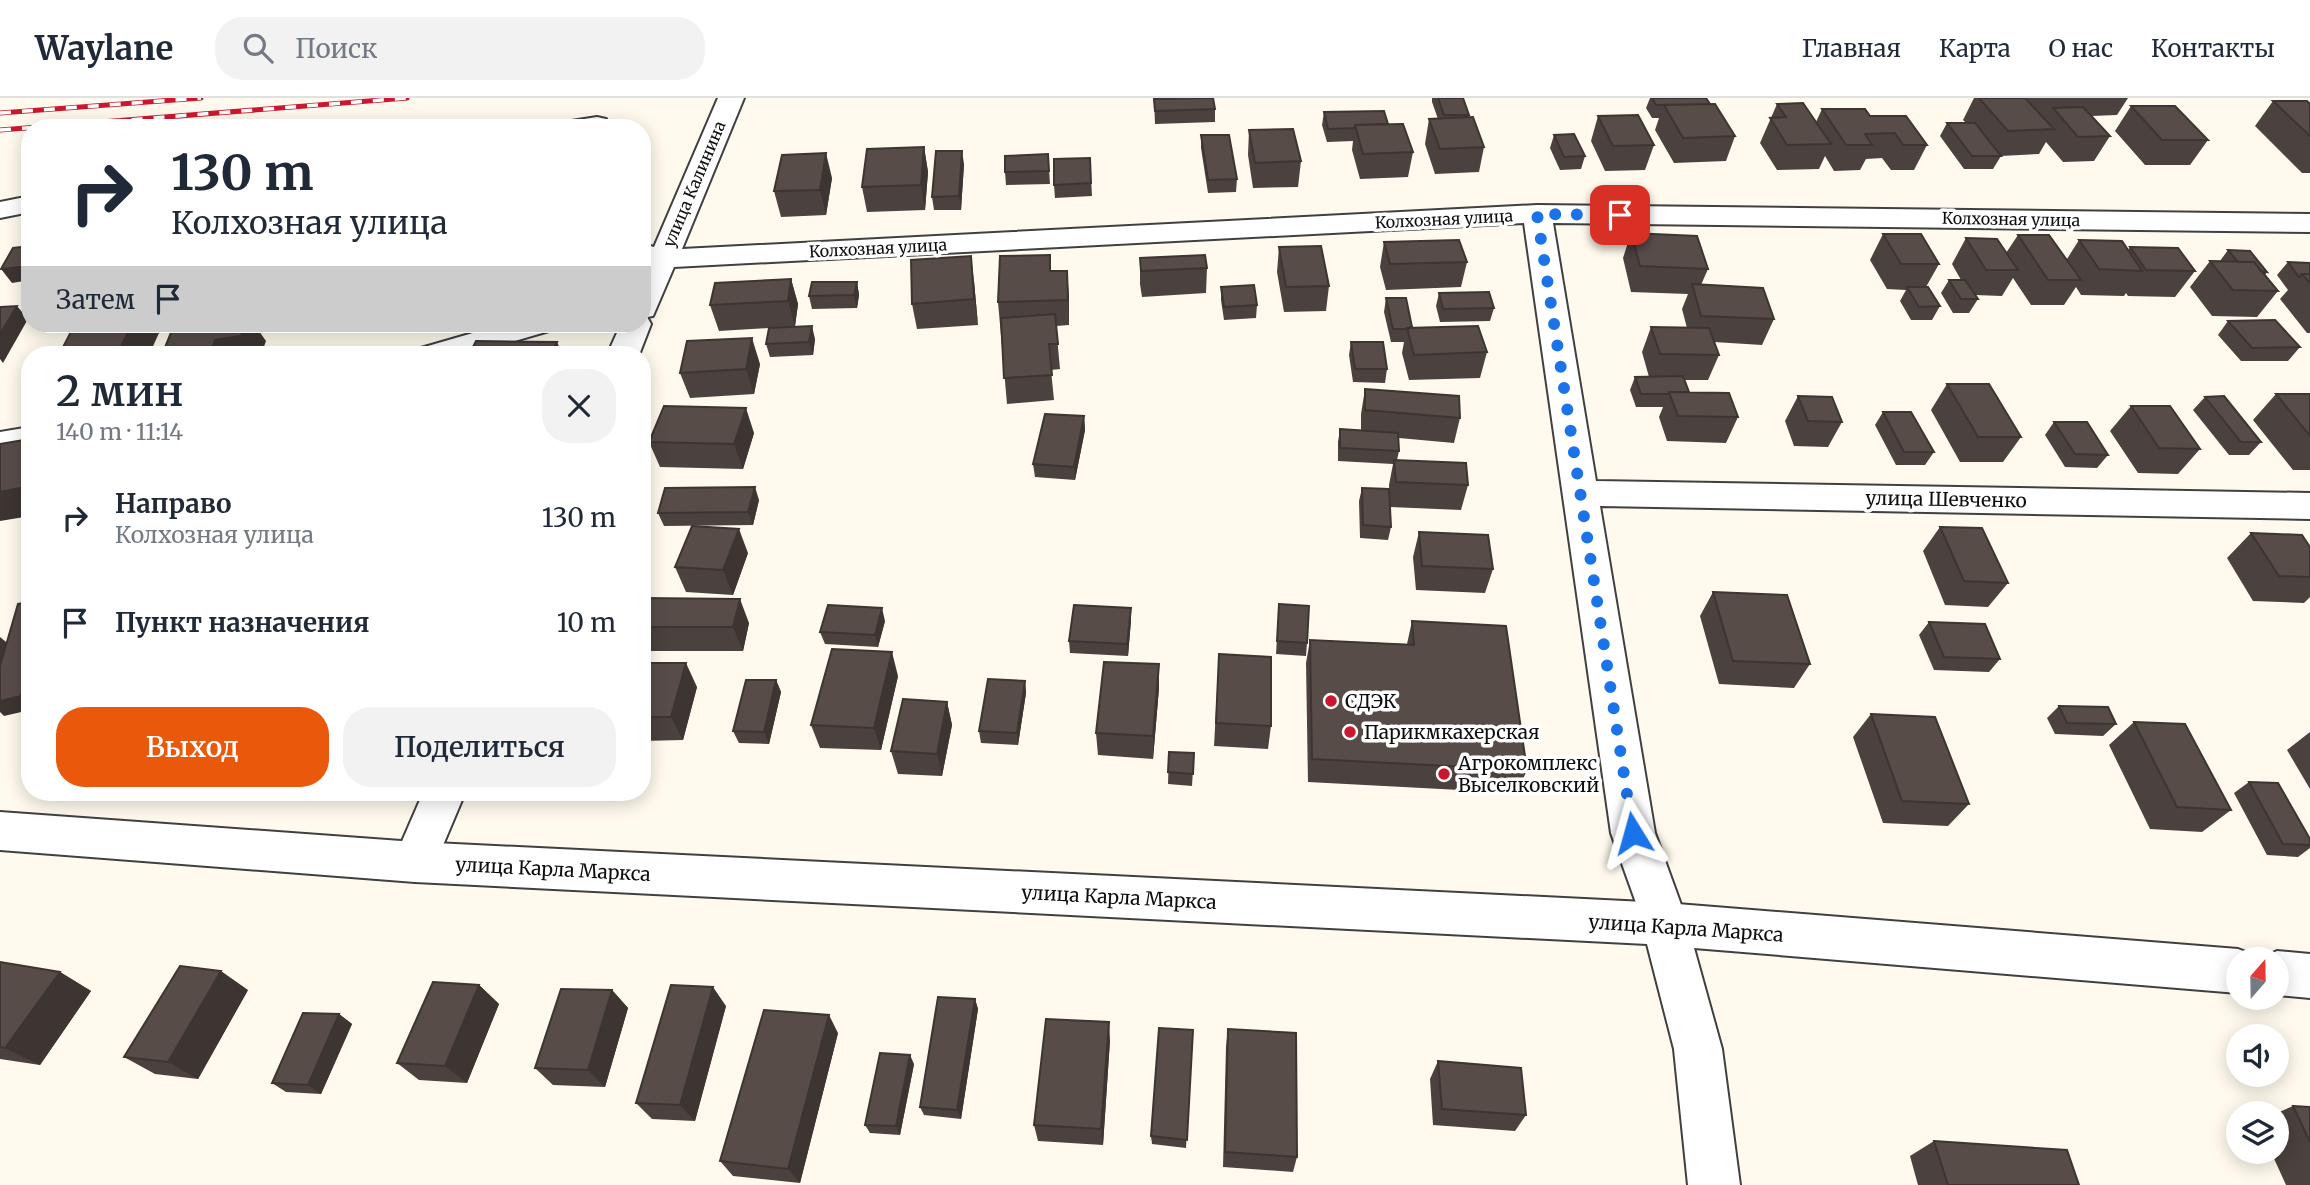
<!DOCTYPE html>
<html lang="ru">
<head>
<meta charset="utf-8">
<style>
	:root { --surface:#fff; --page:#f2f2f3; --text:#1f2937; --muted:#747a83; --line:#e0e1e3; --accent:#ea580c }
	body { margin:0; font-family:Merriweather,serif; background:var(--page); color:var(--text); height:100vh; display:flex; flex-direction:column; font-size:26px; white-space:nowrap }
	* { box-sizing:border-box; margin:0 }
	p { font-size:23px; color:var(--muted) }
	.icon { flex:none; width:38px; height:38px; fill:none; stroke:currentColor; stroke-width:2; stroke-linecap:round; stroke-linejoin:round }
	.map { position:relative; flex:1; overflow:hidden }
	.drawer { position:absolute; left:21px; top:248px; width:630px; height:455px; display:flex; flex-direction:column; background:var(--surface); border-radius:28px; box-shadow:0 4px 18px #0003 }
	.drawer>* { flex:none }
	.hud { position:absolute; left:21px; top:21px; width:630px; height:214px; border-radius:28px; box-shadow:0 4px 18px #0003; background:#fff; color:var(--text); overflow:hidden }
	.needle { width:46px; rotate:20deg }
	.buttons { position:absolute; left:2226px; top:849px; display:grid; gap:14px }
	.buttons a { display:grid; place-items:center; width:63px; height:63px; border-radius:50%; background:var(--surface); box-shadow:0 4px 18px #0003; font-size:35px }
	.pin { position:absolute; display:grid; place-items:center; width:60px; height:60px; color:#fff; margin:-30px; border-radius:14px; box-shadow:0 4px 10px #0006 }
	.me { position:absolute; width:77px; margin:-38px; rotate:352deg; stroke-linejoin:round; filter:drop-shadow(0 0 5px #0008) }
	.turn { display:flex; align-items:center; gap:24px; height:147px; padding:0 35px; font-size:32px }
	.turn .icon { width:91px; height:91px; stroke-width:2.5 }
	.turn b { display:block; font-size:49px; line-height:60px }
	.then { display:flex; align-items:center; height:66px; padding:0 35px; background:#0003; gap:14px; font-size:26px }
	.round { display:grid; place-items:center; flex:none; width:74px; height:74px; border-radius:28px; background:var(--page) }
	.summary { display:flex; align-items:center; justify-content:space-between; height:119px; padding:0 35px }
	h1 { font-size:42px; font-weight:600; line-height:52px }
	.action { display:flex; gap:14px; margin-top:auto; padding:14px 35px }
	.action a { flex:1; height:80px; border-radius:28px; background:var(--accent); color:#fff; font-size:28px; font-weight:600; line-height:80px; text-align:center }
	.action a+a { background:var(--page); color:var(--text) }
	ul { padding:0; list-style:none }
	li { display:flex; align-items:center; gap:21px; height:105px; padding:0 35px }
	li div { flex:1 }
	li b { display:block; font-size:26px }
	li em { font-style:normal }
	header { display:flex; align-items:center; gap:42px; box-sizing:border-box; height:98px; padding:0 35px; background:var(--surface); border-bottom:2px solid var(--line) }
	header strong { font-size:33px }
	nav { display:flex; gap:38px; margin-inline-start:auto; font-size:24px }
	.search { width:490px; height:63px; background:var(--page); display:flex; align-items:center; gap:18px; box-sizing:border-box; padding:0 24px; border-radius:28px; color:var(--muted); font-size:26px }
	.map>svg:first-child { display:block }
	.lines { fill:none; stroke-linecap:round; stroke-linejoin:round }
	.minor-casing { stroke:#404040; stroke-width:4 }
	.tertiary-casing { stroke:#404040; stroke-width:4 }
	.minor { fill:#fff; fill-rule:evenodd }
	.tertiary { fill:#fff; fill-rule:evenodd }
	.rail-casing { stroke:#cb1730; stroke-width:5 }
	.rail { stroke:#fff; stroke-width:3.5; stroke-dasharray:11; stroke-linecap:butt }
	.wall { fill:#4b413e }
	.shaded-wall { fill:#3d3532 }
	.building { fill:#574c48; stroke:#3d3532; stroke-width:2 }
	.route { stroke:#1a73e8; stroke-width:12; stroke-dasharray:0 21.6 }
	.poi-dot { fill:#cb1730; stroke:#fff; stroke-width:2.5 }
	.labels { text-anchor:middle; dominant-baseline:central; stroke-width:7; stroke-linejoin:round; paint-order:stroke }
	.far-street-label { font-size:16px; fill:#0d0d0d; stroke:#fff }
	.street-label { font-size:19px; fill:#0d0d0d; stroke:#fff }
	.poi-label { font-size:19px; fill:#0d0d0d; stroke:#fff; text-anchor:start }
</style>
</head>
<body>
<header>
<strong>Waylane</strong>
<div class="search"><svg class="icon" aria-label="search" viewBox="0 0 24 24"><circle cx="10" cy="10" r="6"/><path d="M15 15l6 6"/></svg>Поиск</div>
<nav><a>Главная</a><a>Карта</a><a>О нас</a><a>Контакты</a></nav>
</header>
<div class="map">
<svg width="2310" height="1087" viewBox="0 0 2310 1087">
	<rect width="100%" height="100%" fill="#fffaed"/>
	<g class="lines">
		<defs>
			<path id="minor" d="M718,0H744L682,151L1537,107L2310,116V134L1553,125L1596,383L2310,395V421L1600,408L1655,735L1688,826L1681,841L1665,847L1649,841L1611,735L1524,125L674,169L653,218L647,219L651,226L639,257H607L621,226H642V175L646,165L642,164V146L654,149Z
				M597,19L606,21L611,30H561L565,24Z
				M30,98V114L0,120V104Z
				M504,226H553L549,233L467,257H416L421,250Z
				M30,329V353L0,358V334Z
				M423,695H465L430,778L415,784L400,778L393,764Z"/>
			<path id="tertiary" d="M0,714L415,744L1665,805L2238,851L2254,857L2256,861H2238V895L1694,850L1722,951L1740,1087H1688L1674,951L1647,846L415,784L0,752Z
				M2277,853L2310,856V900L2277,897V861H2260Z"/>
		</defs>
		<use href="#minor" class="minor-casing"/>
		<use href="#tertiary" class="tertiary-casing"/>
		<use href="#minor" class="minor"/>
		<use href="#tertiary" class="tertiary"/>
		<defs>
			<path id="rail" d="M0,15L201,0
				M0,32L407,0"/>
		</defs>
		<use href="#rail" class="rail-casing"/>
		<use href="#rail" class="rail"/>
	</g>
	<path class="wall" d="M1432,0H1463L1469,17V20L1484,49L1479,74L1435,76L1425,46L1429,21H1438L1432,4Z
		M1650,0H1706L1735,38L1726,63L1674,65L1655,32L1659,20H1652L1646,10Z
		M1974,0H2025V1L2026,0H2128L2117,17L2091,18L2110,38L2094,63L2063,64L2046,44L2039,56L2001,58L1993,71H1964L1940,38L1947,25H1966L1963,22Z
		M1154,1L1215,11V24L1155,26Z
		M2273,3L2310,6V75H2302L2255,28Z
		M1777,6L1816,24L1822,11L1870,18L1927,47L1914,72H1891L1882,60L1866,61L1860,72L1834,73L1825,58L1819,71L1777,72L1760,45Z
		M2131,8L2208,42L2190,67H2145L2115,33Z
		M1324,14L1388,26L1413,54L1408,79L1360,81L1352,52L1353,43L1327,44L1322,27Z
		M1598,18L1654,47L1645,72L1605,73L1591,43Z
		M1249,32L1301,63L1298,89L1253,90L1248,57Z
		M1554,37L1585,58L1581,71L1560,72L1550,50Z
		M1201,38L1237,81L1236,94L1208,95L1201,50Z
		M924,49L928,74L925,112L867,114L862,89Z
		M1048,56L1050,86L1006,87L1005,74Z
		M1090,60L1092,98L1055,100L1054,87Z
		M964,66L961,112H934L932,99Z
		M832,80L826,117L781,119L774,93Z
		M1631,135L1708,171L1701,187L1774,221L1762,247L1714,244L1719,257L1708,282H1684L1689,294L1738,319L1726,345L1667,343L1659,319L1663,309H1636L1630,292L1635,279H1649L1642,254L1651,229L1687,230L1682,211L1688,196L1631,194L1623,160Z
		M1883,136L1939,166L1926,189L1940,208L1932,222H1911L1900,203L1906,192L1887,191L1870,162Z
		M2018,137L2067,161L2079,142L2128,152L2130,149L2195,173L2175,199L2128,198L2126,195L2124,198L2081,197L2076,189L2064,207H2031L2013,180L2002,198L1975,197L1978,201L1969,215H1953L1941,195L1949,182H1961L1952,166L1966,140L2006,155Z
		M1384,144L1467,164L1461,189L1386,192L1380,169Z
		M1279,149L1329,188L1326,213L1284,214L1277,174Z
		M2228,152L2267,174L2265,177L2278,193L2257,219L2212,218L2190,189L2210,163H2220Z
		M1050,157L1051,173L1069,198V227L1056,228L1060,271L1051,272L1054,302L1007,306L998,204Z
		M1140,160L1207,170L1206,195L1142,199L1140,186Z
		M2288,164L2310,165V235H2307L2280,201L2288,192L2277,177Z
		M791,181L798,206L795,228L815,241L813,257L770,259L766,246L769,230L719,233L710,207Z
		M974,183L978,227L917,231L912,206Z
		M857,184L859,197L857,210L812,211L809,198Z
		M1221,189L1257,207L1256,220L1224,222L1221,202Z
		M1439,195L1494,210L1490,223L1440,224L1436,208Z
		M1386,200L1412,229L1487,254L1480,280L1409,282L1402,255L1404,244H1391L1384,214Z
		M2228,223L2300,249L2288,263H2241L2218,237Z
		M1351,244L1387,271L1385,285L1353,284L1349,257Z
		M760,266L754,296L690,300L680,275Z
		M1947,286L2021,339L2003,364H1960L1931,312Z
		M1365,291L1460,320L1454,345L1399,340V353L1397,362L1468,387L1461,412L1390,409L1389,387L1393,366L1338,363V344L1340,331L1361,332V316Z
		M2276,296H2310V372H2293L2253,322Z
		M1798,298L1842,324L1828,349L1794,348L1785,323Z
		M2205,299L2261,344L2249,357H2229L2193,312Z
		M2131,308L2200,351L2178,376L2138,375L2110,333Z
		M1883,314L1934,354L1925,367H1896L1875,327Z
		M1084,318L1085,332L1075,382L1035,379L1033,366Z
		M2054,324L2108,357L2097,370L2065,369L2045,337Z
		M754,335L743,371L660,369L649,344Z
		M1362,390L1391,429L1388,442L1360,440L1359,403Z
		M759,402L753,427L664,428L658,415Z
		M1940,429L2008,485L1988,509L1945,507L1923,453Z
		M1419,434L1493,471L1485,495L1416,492L1413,459Z
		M2251,435L2310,449V499L2304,505L2253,503L2227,460Z
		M748,455L733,497L686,494L675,469Z
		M1713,494L1810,566L1794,590L1719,586L1700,518Z
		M642,500L749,525L743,553H642Z
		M1279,506L1307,545L1306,558L1276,556Z
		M1131,510V522L1128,558L1070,555L1069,543Z
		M885,523L878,549L825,546L820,534Z
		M1412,523L1527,672L1517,695L1308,684L1306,565L1310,542L1407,546Z
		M1929,524L2000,561L1989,574L1934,572L1919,537Z
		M1219,556L1271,628L1268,651L1214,648Z
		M642,565L697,589L683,642L642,643Z
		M898,578L881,652L820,650L811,627Z
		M776,582L781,594L769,646L739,645L733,633Z
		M1025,583L1026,595L1018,647L981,645L979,633Z
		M1159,590L1153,661L1098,657L1096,635Z
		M947,604L952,627L942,678L898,676L891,653Z
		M2059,608L2116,626L2103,638L2055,636L2047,620Z
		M1871,616L1969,706L1948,728L1883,725L1853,639Z
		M2134,624L2231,712L2202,734L2150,731L2109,647Z
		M2310,634V691L2287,652Z
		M1169,654L1194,655L1192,688L1168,686Z
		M2249,684L2310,741V750L2298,759L2267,757L2234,695Z
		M0,864L60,874L91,893L40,967L0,961Z
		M479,887L499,906L467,985L419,982L397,965Z
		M248,892L198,981L155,976L124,959Z
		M612,892L628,910L605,989L553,987L535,970Z
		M975,901L978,911L961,1021L924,1017L920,1009Z
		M726,908L695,1023L652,1021L636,1005Z
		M339,916L352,926L321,996L286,994L272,985Z
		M1228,931L1297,1059L1293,1074L1223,1069L1226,949Z
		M1193,932L1186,1050L1152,1046L1151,1038Z
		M838,935L800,1085L733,1078L720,1063Z
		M1110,942L1103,1047L1038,1043L1034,1027Z
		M1438,963L1526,1017L1515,1033L1433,1027L1430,981Z
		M914,966L900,1037L870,1035L865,1027Z
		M2293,1008L2310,1009V1087H2286L2271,1054H2277V1015Z
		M1934,1043L2079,1087H1918L1910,1058Z"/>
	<path class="shaded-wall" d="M924,49L928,74L925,112L921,87Z
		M962,53L964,66L961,112L959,98Z
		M826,55L832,80L826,117L820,92Z
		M971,158L974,183L978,227L974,201Z
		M30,168V182L12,185L1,171Z
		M1067,173L1069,198V227L1068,202Z
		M791,181L798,206L795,228L788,203Z
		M857,184L859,197L857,210L854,197Z
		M17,208L28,221L3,265L0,261V236Z
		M132,226H152L159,235L149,257H117Z
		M245,226H254L266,243L261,257H210L215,242Z
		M812,228L815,241L813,257L809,244Z
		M752,240L760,266L754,296L746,271Z
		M557,244L563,257H550Z
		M746,310L754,335L743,371L734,346Z
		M1084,318L1085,332L1075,382L1074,369Z
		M30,388V418L0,423V394Z
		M755,389L759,402L753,427L748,414Z
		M739,431L748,455L733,497L723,472Z
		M30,481V488L24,482Z
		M740,501L749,525L743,553L733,529Z
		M882,510L885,523L878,549L875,537Z
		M1131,510V522L1128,558L1127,546Z
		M0,539L17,553L0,601Z
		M892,554L898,578L881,652L874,630Z
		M30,565V612L4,618L0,614V603Z
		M686,565L697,589L683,642L671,619Z
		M1159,566V590L1153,661V638Z
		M776,582L781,594L769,646L764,634Z
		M1025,583L1026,595L1018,647L1017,635Z
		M947,604L952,627L942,678L937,656Z
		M221,873L248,892L198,981L168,964Z
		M60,874L91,893L40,967L5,950Z
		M479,887L499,906L467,985L445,968Z
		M713,889L726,908L695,1023L680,1007Z
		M612,892L628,910L605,989L588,972Z
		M975,901L978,911L961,1021L957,1012Z
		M339,916L352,926L321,996L308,987Z
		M829,917L838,935L800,1085L788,1071Z
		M1109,924L1110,942L1103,1047L1101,1031Z
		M910,957L914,966L900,1037L896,1028Z"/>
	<path class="building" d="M1213,0L1215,11L1155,13L1154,1Z
		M1438,0H1463L1469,17H1444Z
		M1652,0H1706L1710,6L1656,7Z
		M1979,0H2025L2054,31L2008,33Z
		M2273,3H2307L2310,6V38Z
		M1803,5L1831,46L1787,47L1770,20L1786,19L1777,6Z
		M1715,6L1735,38L1683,40L1664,7Z
		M2131,8H2175L2208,42H2162Z
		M2083,9L2110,38L2078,39L2053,10Z
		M1822,11H1865L1870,18H1906L1927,47H1903L1895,35L1865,36L1872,47H1846Z
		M1384,13L1388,26L1355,27V30L1328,31L1324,14Z
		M1638,17L1654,47L1613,48L1598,18Z
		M1473,19L1484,49L1440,51L1429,21Z
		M1947,25H1975L2001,58H1972Z
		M1403,26L1413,54L1363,56L1355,27Z
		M1293,31L1301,63L1255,65L1249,32Z
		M1574,36L1585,58L1564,59L1554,37Z
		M1201,37H1229L1237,81L1208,82Z
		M924,49L921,87L862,89L867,51Z
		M936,53H962L959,98L932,99Z
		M826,55L820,92L774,93L782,57Z
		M1048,56L1049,73L1005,74V58Z
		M1090,60L1091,85L1054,87V61Z
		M1631,135L1697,138L1708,171L1640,168Z
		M1883,136H1921L1939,166H1901Z
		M2018,137H2049L2081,182H2048Z
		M1966,140L1997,141L2018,172H1986Z
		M1459,142L1467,164L1390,166L1384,144Z
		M2079,142L2122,143L2142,173L2099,171Z
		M30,148V168L1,171L13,150Z
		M1321,148L1329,188L1286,189L1279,149Z
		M2130,149L2178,150L2195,173L2146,172Z
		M2228,152L2250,153L2267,174L2261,173L2254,164H2238Z
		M1050,157V173H1067L1068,202L998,204L1000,158Z
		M1205,157L1207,170L1141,173L1140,160Z
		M971,158L974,201L912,206L911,162Z
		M2210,163L2254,164L2278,193L2233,192Z
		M2288,164L2310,165V176H2302L2299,179Z
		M2302,176H2310V185Z
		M791,181L788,203L710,207L715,185Z
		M1949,182H1965L1978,201H1961Z
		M812,184H857L854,197L809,198Z
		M1692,186L1763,190L1774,221L1701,218Z
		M1254,187L1257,207L1224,209L1221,189Z
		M1907,189H1928L1940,208L1919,209Z
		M1489,194L1494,210L1443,211L1439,195Z
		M1386,200H1406L1412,229L1407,230L1408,231H1393Z
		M17,208L0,236V209Z
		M1055,216L1058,246H1049L1052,277L1004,280L1001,220Z
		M2275,222L2300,249L2252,250L2228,223Z
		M75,226H132L117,257H59Z
		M184,226H245L241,238L215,242L210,257H162L174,227Z
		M812,228L809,244L766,246L769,230Z
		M1478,228L1487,254L1414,257L1407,230Z
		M1651,229L1709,230L1719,257L1660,256Z
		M752,240L746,271L680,275L687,243Z
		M476,243L557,244L550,257H469Z
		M1351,244H1383L1387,271H1355Z
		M1683,278L1689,294H1669L1668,296H1641L1635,279Z
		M1947,286H1989L2021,339H1978Z
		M1365,291L1459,298L1460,320L1365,312Z
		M1669,294L1729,295L1738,319L1678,318Z
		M2276,296H2310V338Z
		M1798,298L1832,299L1842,324L1808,323Z
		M2224,298L2261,344H2241L2205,299Z
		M664,308L746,310L734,346L649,344Z
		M2131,308H2170L2200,351L2159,350Z
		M1883,314H1911L1934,354H1904Z
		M1045,316L1084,318L1074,369L1033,366Z
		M2054,324H2087L2108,357L2075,356Z
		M1340,331L1398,335L1399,353L1340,350Z
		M30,341V388L0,394V346Z
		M1394,362L1466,365L1468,387L1396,384Z
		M755,389L748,414L658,415L665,390Z
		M1362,390L1389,391L1391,429L1363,427Z
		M692,428L739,431L723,472L675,469Z
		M1940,429L1982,430L2008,485L1964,483Z
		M1419,434L1488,437L1493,471L1422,468Z
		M2251,435L2302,437L2310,449V479L2279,478Z
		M30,467V481L24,482Z
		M1713,494L1787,497L1810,566L1733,563Z
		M642,500L740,501L733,529H642Z
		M30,504V565L21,598L0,603V568L18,506Z
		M1279,506L1309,508L1307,545L1277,543Z
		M828,507L882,510L875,537L820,534Z
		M1074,507L1131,510L1127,546L1069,543Z
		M1412,523L1506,528L1527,672L1312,661L1310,542L1414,547Z
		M1929,524L1985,526L2000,561L1944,559Z
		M832,551L892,554L874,630L811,627Z
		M1219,556L1271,559V628L1216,625Z
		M1104,564L1159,566L1153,638L1096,635Z
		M642,565H686L671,619H642Z
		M988,581L1025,583L1017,635L979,633Z
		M746,582H776L764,634L733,633Z
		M903,601L947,604L937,656L891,653Z
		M2059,608L2108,609L2116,626L2067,625Z
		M1871,616L1935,619L1969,706L1902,703Z
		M2134,624L2185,626L2231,712L2177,709Z
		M1169,654L1194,655L1193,676L1168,674Z
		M2249,684L2278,685L2310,741V747L2283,746Z
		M0,864L60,874L5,950L0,949Z
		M180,868L221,873L168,964L124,959Z
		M433,884L479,887L445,968L397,965Z
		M671,887L713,889L680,1007L636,1005Z
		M561,891L612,892L588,972L535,970Z
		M938,899L975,901L957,1012L920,1009Z
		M764,912L829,917L788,1071L720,1063Z
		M303,915L339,916L308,987L272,985Z
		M1046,921L1109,924L1101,1031L1034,1027Z
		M1159,930L1193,932L1187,1042L1151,1038Z
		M1228,931L1296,935L1297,1059L1225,1054Z
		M880,955L910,957L896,1028L865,1027Z
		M1438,963L1521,970L1526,1017L1442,1011Z
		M2293,1008L2310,1009V1044Z
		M1934,1043L2067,1052L2079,1087H1948Z"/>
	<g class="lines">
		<path class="route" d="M1620,117L1537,116L1633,735"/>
	</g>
	<g class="poi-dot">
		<circle cx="1331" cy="603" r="7"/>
		<circle cx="1350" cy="634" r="7"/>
		<circle cx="1444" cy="676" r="7"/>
	</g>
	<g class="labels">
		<g class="far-street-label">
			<text transform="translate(694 86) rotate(-67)">улица Калинина</text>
			<text transform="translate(1444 121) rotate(-3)">Колхозная улица</text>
			<text transform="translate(2011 121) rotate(1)">Колхозная улица</text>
			<text transform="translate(878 150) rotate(-3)">Колхозная улица</text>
		</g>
		<g class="street-label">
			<text transform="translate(1946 401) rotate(1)">улица Шевченко</text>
			<text transform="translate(553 771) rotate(3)">улица Карла Маркса</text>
			<text transform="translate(1119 799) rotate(3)">улица Карла Маркса</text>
			<text transform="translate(1686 830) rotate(4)">улица Карла Маркса</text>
		</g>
		<g class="poi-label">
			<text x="1345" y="603">СДЭК</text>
			<text x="1364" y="634">Парикмкахерская</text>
			<text x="1458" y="665">Агрокомплекс<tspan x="1458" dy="22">Выселковский</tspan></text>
		</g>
	</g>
</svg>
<div class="buttons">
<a><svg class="needle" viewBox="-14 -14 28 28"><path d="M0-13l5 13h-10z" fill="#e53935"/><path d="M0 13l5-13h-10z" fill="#747a83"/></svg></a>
<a><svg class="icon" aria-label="sound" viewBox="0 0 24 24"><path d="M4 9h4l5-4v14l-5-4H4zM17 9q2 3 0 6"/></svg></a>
<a><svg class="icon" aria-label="layers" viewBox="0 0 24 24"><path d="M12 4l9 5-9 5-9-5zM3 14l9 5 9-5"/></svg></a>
</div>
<div class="pin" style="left:1620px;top:117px;background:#d93025"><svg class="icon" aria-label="arrive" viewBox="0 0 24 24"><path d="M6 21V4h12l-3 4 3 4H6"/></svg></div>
<svg class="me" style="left:1633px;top:735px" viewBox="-20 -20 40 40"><path d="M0-17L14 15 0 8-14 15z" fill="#1a73e8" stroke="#fff" stroke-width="4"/></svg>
<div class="hud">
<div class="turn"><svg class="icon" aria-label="right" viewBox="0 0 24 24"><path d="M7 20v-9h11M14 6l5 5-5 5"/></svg><div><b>130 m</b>Колхозная улица</div></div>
<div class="then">Затем<svg class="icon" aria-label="arrive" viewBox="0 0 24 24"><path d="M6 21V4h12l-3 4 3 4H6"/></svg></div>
</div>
<section class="drawer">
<div class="summary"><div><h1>2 мин</h1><p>140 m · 11:14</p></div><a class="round"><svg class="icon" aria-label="close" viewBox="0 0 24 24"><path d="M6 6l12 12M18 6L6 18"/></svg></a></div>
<ul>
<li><svg class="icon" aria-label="right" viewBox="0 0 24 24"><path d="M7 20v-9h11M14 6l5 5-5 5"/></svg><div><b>Направо</b><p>Колхозная улица</p></div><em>130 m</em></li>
<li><svg class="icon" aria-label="arrive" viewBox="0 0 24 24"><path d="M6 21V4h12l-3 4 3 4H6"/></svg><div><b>Пункт назначения</b></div><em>10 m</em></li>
</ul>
<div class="action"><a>Выход</a><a>Поделиться</a></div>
</section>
</div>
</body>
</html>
